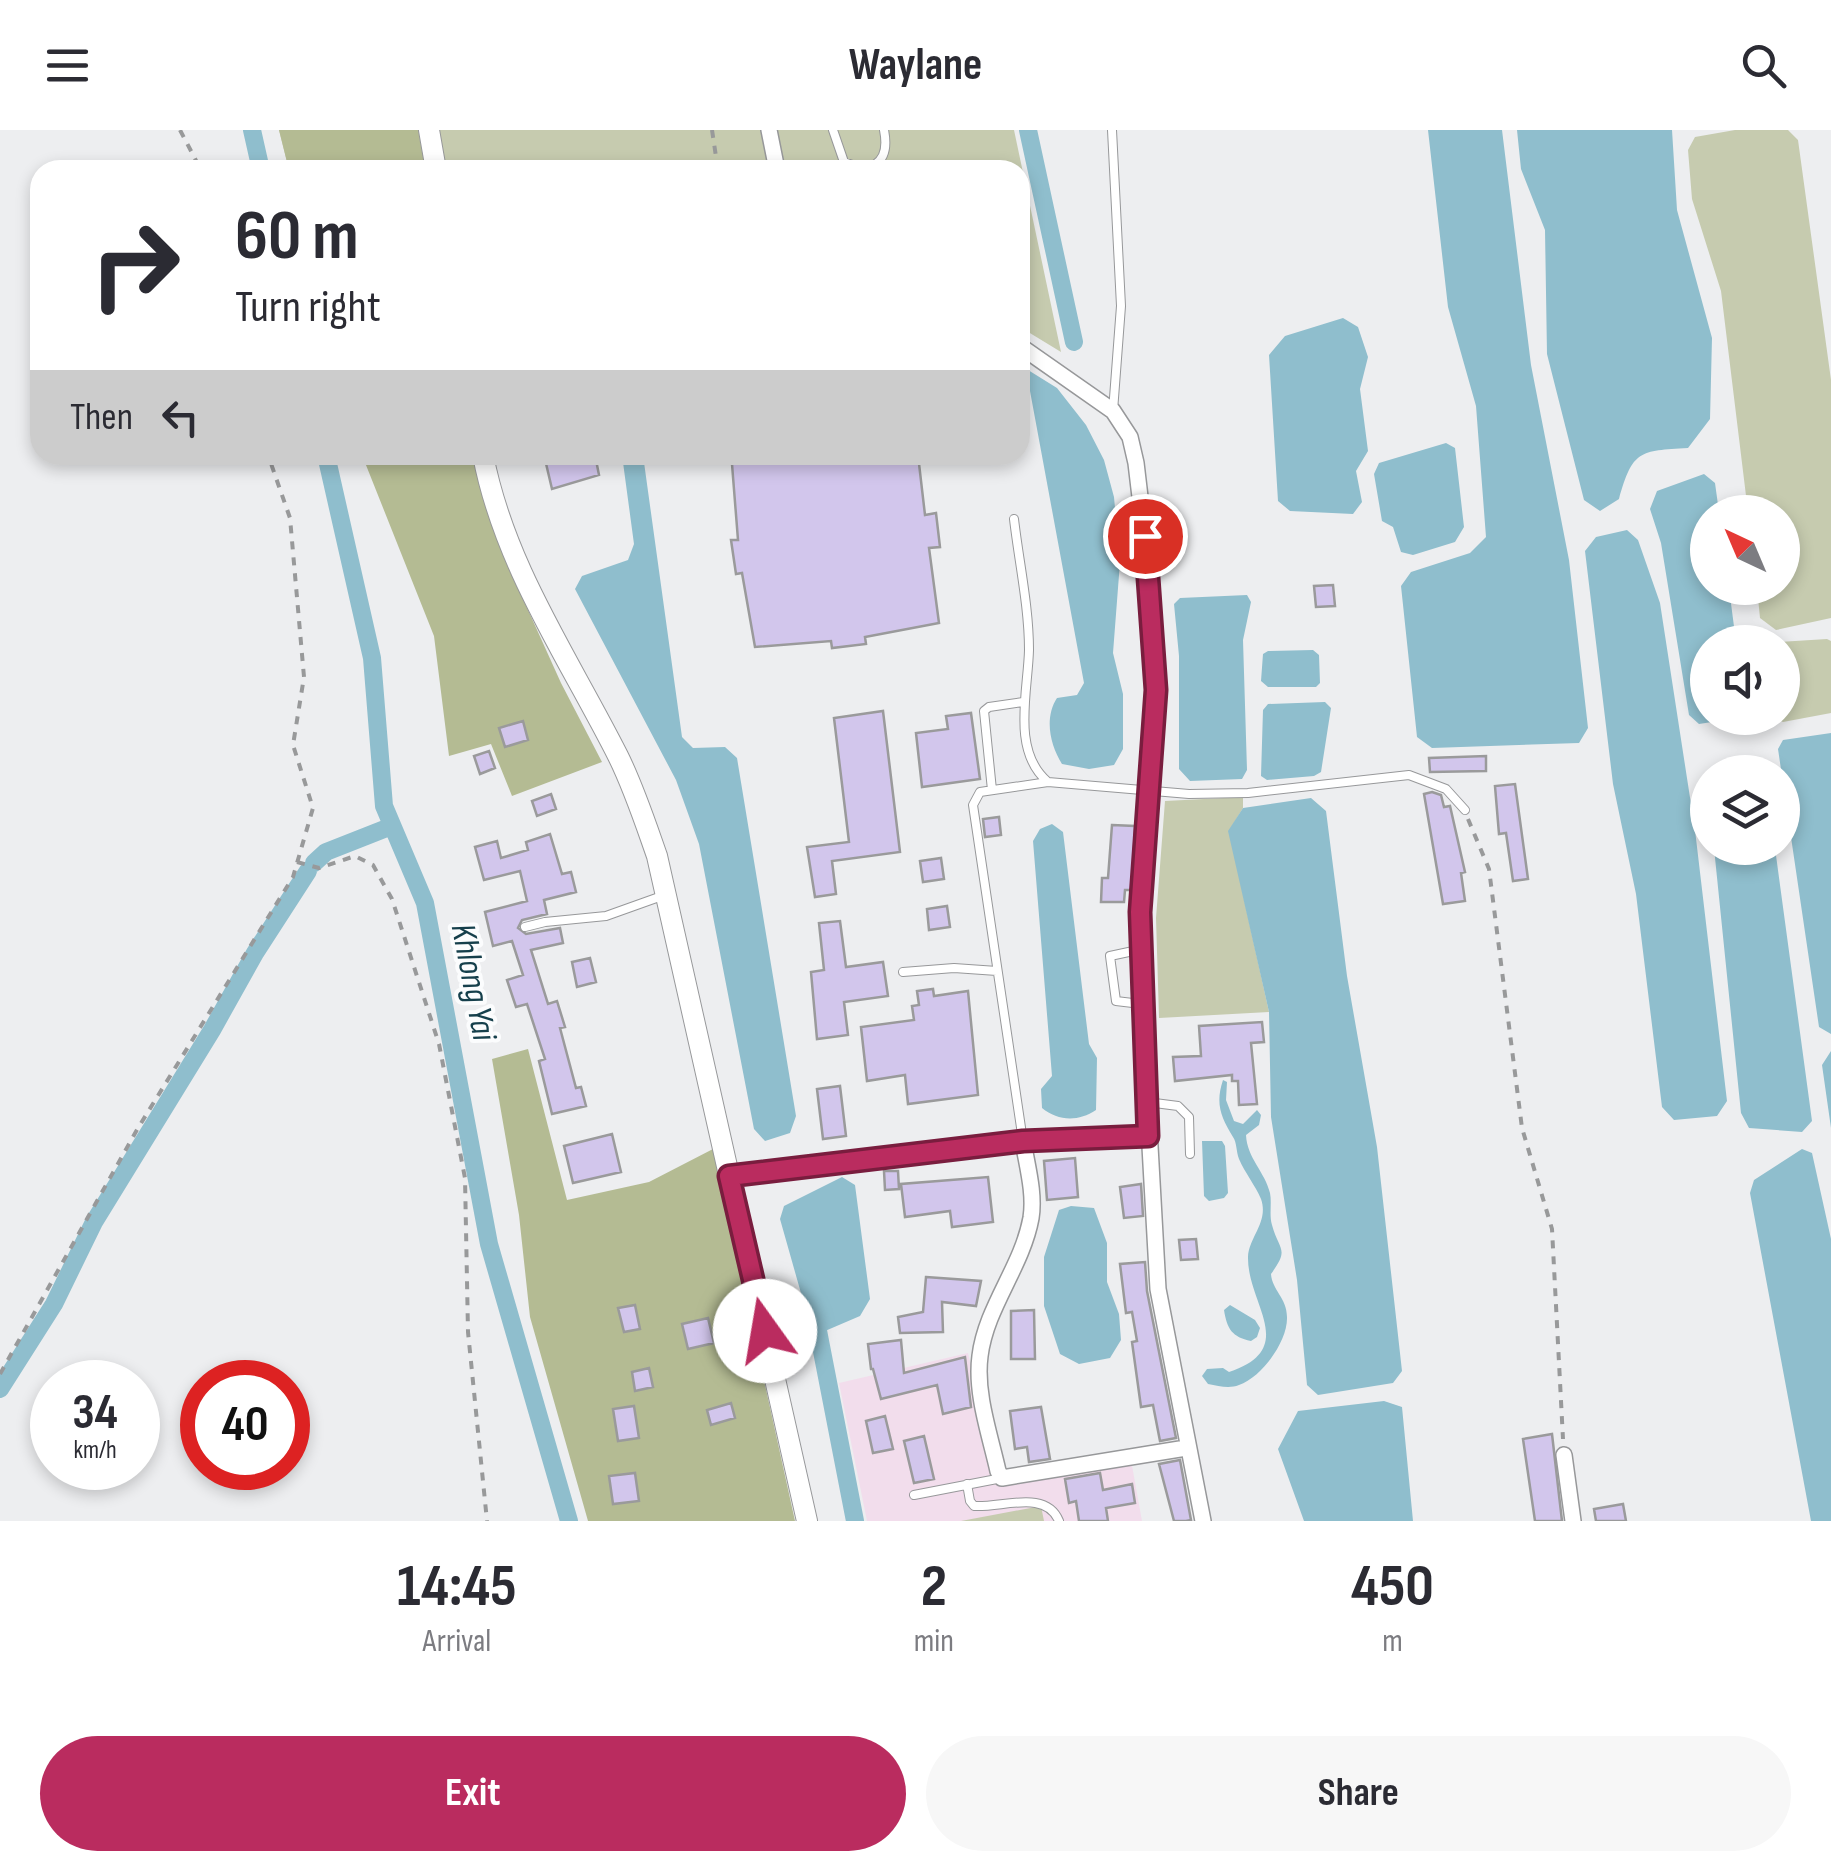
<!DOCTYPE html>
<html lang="en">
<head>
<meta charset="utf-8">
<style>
	:root { --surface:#fff; --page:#f7f7f7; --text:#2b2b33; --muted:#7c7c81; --accent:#ba2c5f }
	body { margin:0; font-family:"Sofia Sans Condensed",sans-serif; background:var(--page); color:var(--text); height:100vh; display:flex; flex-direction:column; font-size:38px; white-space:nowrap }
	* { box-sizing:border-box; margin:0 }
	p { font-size:32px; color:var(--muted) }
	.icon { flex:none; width:55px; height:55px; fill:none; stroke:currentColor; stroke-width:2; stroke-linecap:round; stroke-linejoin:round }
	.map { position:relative; height:1391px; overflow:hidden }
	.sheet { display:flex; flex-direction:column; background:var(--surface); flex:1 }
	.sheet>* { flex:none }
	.banner { position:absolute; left:30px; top:30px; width:1000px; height:305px; border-radius:30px; box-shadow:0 5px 15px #0003; background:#fff; color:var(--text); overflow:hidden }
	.needle { width:65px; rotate:316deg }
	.controls { position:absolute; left:1690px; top:365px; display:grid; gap:20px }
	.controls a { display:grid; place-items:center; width:110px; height:110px; border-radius:50%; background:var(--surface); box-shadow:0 5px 15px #0003; font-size:50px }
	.speed { position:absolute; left:30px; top:1230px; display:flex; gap:20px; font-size:50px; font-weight:700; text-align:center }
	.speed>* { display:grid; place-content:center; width:130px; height:130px; border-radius:50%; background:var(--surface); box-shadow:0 5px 15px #0003; line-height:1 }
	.speed small { font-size:25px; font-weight:400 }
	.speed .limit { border:15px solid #d22; background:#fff; color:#111 }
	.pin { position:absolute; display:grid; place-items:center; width:85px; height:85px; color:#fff; margin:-42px; border:5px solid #fff; border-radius:50%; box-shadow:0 2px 10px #0007 }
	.me { position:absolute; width:110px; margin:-55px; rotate:347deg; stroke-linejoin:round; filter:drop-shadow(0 0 8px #0008) }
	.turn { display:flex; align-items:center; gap:35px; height:210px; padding:0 40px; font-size:45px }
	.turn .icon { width:130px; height:130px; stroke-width:2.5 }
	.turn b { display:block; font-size:70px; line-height:85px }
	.then { display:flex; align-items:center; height:95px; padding:0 40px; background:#0003; gap:20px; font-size:38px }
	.eta { display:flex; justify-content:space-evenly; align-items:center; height:170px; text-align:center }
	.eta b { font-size:60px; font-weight:700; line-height:70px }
	.primary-button { display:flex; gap:20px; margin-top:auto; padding:20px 40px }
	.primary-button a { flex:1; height:115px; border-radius:60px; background:var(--accent); color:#fff; font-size:40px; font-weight:700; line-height:115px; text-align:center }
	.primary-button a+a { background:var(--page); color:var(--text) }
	header { display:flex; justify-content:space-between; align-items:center; height:130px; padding:0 40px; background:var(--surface); font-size:45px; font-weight:700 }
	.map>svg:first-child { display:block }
	.education { fill:#f2ddec }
	.green { fill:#c6cbaf }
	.forest { fill:#b4bb93 }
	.water { fill:#8fbecd }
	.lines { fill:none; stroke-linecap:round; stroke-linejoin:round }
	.canal { stroke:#8fbecd; stroke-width:18 }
	.building { fill:#d2c6ec; stroke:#9a9a9b; stroke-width:2.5 }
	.lane-casing { stroke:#97989a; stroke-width:10 }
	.street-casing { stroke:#97989a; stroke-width:18 }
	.secondary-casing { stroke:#97989a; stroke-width:22 }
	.path { stroke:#98999a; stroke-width:4; stroke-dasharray:8 8; stroke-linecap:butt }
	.lane { stroke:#fff; stroke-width:8 }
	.street { stroke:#fff; stroke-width:15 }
	.secondary { stroke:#fff; stroke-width:20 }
	.route-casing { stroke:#791d3e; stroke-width:25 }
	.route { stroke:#ba2c5f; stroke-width:18 }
	.labels { text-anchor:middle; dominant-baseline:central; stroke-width:8; stroke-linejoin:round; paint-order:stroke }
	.water-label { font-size:35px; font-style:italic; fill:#153f4b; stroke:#fbfcfd }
</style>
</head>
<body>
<header><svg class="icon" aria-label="menu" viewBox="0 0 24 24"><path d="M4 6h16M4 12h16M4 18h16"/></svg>Waylane<svg class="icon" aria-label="search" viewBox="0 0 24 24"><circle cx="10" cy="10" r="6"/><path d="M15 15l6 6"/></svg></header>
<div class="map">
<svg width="1831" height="1391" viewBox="0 0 1831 1391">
	<rect width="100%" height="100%" fill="#edeef0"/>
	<path class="education" d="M968,1223L998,1354L1131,1330L1142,1391H867L839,1253Z"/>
	<path class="green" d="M279,0H1014L1061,222L1020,197V40H289Z
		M1735,0H1788L1798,10L1831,250V488L1776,500L1760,488L1757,458H1782V382H1748L1721,161L1692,69L1688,20L1695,7Z
		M1827,509L1831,511V583L1783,592L1774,588H1782V512H1779Z
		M1243,667V678L1229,701L1269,882L1159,888L1156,788L1165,671Z
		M1041,1376L1044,1391H961Z"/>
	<path class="forest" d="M279,0H418L425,40H289Z
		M362,325H477L519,460L561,553L602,632L512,666L491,614L449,626L434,506Z
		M528,919L567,1070L649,1052L713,1019L795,1391H588L530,1187L519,1085L492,929Z"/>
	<path class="water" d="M1428,0H1502L1531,235L1569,430L1588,598L1579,613L1432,618L1417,607L1401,456L1411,442L1470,423L1486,407L1476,276L1448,177Z
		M1517,0H1672L1677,80L1712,208L1710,289L1688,318C1639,321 1633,320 1619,369L1600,381L1584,370L1547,224L1545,100L1521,39Z
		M1343,188L1358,197L1368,227L1360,259L1368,321L1356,341L1362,372L1353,384L1290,381L1278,371L1269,225L1285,206Z
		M1020,235L1057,258L1086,295L1104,330L1114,367L1120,432L1113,523L1123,564V619L1114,635L1089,639L1062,634C1050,615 1044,588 1057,568L1077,565L1084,553L1030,261L1020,249Z
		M1446,313L1455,318L1464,397L1455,412L1413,425L1401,422L1393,397L1382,391L1374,344L1379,333Z
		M622,325H643L682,607L693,618L725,617L737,628L796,986L790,1003L765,1011L754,999L699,714L676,650L575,459L582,446L628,430L634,414Z
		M1704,344L1715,353L1719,382H1708V458H1729L1736,512H1708V588H1738L1699,594L1689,585L1661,413L1650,379L1657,361Z
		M1627,400L1638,410L1660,473L1695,700L1727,971L1717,986L1674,990L1662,977L1636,764L1613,654L1585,421L1596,407Z
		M1247,465L1251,472L1243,510L1247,640L1242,649L1190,651L1179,639V526L1174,474L1180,468Z
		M1313,520L1319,525L1320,553L1316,557H1268L1261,551L1263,524L1268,521Z
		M1325,572L1331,578L1321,642L1314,646L1267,650L1261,646L1263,580L1268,574Z
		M1831,603V904L1819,897L1778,619L1783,610Z
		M1311,668L1326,681L1347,846L1377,1017L1402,1241L1393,1253L1318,1265L1307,1255L1297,1150L1271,987L1269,882L1228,701L1243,678Z
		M1052,694L1063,702L1089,914L1097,928L1096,980C1078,992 1058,991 1042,978L1041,959L1052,946L1033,711L1040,699Z
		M1714,718H1775L1812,991L1802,1002L1749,998L1741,983Z
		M1831,921V998L1822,935Z
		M1223,950L1227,952L1226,970L1234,991L1243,994L1257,980L1261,985L1259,995L1246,1005C1247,1028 1265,1042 1270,1063C1272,1073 1269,1085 1272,1095C1279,1121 1290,1118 1271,1144C1272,1160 1287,1168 1287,1187C1288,1211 1262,1247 1239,1255C1229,1259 1219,1256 1208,1254L1202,1246L1207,1239L1223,1238L1229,1242C1300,1218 1247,1174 1248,1127C1249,1107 1269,1092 1261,1069C1255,1055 1245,1043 1239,1029C1236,1021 1237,1013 1233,1007C1221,987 1215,974 1223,950Z
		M1202,1011H1222L1225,1016L1228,1063L1224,1068L1209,1071L1204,1066Z
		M1802,1019L1812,1023L1831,1109V1391H1811L1750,1063L1754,1050Z
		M842,1047L855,1055L870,1169L860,1186L825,1201L810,1195L780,1089L784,1076Z
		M1071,1076L1094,1078L1107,1113V1152L1119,1184L1121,1210L1110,1228L1079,1234L1060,1224L1044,1176V1127L1059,1080Z
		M1230,1175L1255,1190L1260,1198L1257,1207L1251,1211C1232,1207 1227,1199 1224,1180Z
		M1384,1271L1402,1277L1413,1391H1304L1278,1319L1298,1281Z"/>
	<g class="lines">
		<path class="canal" d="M252,0L261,40
			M1028,0L1074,212
			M326,325L372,528L384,676L425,773L489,1114L569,1391
			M314,733L326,722L392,696
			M813,1175L855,1391
			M0,1259L54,1174L94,1092L212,900L255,823L308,741"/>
	</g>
	<path class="building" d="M544,325H595L599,345L552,359Z
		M801,325H918L925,385L936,383L940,417L929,418L939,493L865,507L866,514L832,518L831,511L755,517L742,443L736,444L731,410H738L732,334Z
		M1333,455L1335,476L1316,477L1314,456Z
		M883,581L900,722L832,731L836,764L815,767L807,717L849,712L834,588Z
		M971,583L980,649L922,657L916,603L948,599L946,586Z
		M523,591L528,610L505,617L499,598Z
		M489,621L495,638L480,644L474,626Z
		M1486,626V641L1430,642L1429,628Z
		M1515,654L1528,749L1513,751L1506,703L1499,704L1495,656Z
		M1432,662L1441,665L1444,677L1450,676L1465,742L1461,743L1465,771L1443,774L1424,664Z
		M551,664L556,679L537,686L532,671Z
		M999,687L1001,705L985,707L983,689Z
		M1112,695L1135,696L1132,760H1125L1124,772H1101L1102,748H1108Z
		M550,704L562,744L571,742L576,762L544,770L547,784L522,790L518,798L526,804L560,798L563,813L531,820L548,874L557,871L565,897L560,898L576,958L581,957L586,976L552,984L539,931L545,929L527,874L516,877L507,850L523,845L512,811L493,816L485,782L527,771L520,741L484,750L475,717L497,711L501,728L528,720L526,712Z
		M941,728L944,749L923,752L920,731Z
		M947,776L950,797L929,800L927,779Z
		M840,791L846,837L883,832L888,866L844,872L848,905L817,909L811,842L824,840L819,793Z
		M590,828L596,852L577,857L572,832Z
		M933,859L934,866L968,861L978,965L908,974L905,945L867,951L861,897L914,890L912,876L919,875L917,861Z
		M1262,892L1264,912L1251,913L1257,974L1239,975L1238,951H1232V945L1175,951L1173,927L1201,926L1199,896Z
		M840,956L846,1006L823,1009L817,959Z
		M612,1004L621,1042L573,1053L564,1016Z
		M1075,1028L1078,1067L1047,1070L1044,1031Z
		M884,1041H898L899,1059L885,1060Z
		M988,1047L993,1092L952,1097L950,1081L905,1087L901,1054Z
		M1141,1054L1143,1086L1124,1088L1120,1057Z
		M1196,1109L1198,1129L1181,1130L1179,1110Z
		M1145,1132L1147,1161L1176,1308L1160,1311L1153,1275L1141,1277L1132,1212L1137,1211L1132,1182L1126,1183L1120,1134Z
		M926,1147L981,1151L976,1176L942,1172L943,1202L900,1203L898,1187L923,1182Z
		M635,1175L640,1199L624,1202L618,1178Z
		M1034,1180L1035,1229H1011V1181Z
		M708,1188L714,1213L688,1219L682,1194Z
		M901,1210L904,1243L965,1227L971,1277L943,1284L937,1255L881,1269L873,1239H871L868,1214Z
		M649,1238L653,1257L635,1261L632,1242Z
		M731,1273L735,1288L711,1295L707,1280Z
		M634,1276L639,1308L618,1311L613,1279Z
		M1041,1277L1050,1329L1029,1332L1027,1317L1015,1319L1010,1281Z
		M885,1286L893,1319L873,1323L866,1291Z
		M1552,1304L1562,1391H1535L1523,1309Z
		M924,1306L934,1349L914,1353L904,1311Z
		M1180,1330L1191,1390L1186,1391H1174L1159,1334Z
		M635,1343L639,1371L613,1374L609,1346Z
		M1100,1343L1103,1360L1132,1354L1135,1373L1106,1378L1108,1391H1079L1076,1371L1069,1373L1065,1349Z
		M1623,1374L1626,1391H1596L1594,1379Z"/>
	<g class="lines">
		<defs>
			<path id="lane" d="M833,0L844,32L863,39C884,35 888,20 884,0
				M1112,0L1121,176L1113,281
				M1014,389C1019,432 1029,477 1029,520C1028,562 1011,621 1048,652L1189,664L1248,663L1409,645L1446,659L1465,680
				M992,660L984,581L989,577L1023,572
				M525,797L545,792L606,786L662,766
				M1138,820L1110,826L1116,871L1141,874
				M903,842L954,838L997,841
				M1147,972L1178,976L1189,987L1190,1024
				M1023,1011L973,675L980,662L1048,652
				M967,1354L970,1371L974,1376C1002,1378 1046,1359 1059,1391
				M914,1365L1002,1348"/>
			<path id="street" d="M769,0L777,40
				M1020,216L1113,281L1130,307L1136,333L1149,443L1156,560L1139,820L1158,1159L1203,1391
				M1023,1011C1027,1036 1035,1063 1031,1088C1022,1137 986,1177 980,1226C975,1263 990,1305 998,1341L1002,1348L1186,1318
				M729,1046L1023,1011L1148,1005
				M1564,1325L1573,1391"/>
			<path id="secondary" d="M429,0L436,40
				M483,325C504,435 568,527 618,626C634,658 645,692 657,726L807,1391"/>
		</defs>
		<use href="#lane" class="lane-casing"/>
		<use href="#street" class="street-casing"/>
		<use href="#secondary" class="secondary-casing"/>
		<path class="path" d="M180,0L201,40
			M712,0L718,40
			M1468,689L1489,739L1522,998L1552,1099L1563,1309
			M297,732L319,738L355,726L373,735L392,769L439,914L465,1048L468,1202L487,1391
			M0,1244L138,998L293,747L313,678L293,615L304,547L290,388L268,325"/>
		<use href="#lane" class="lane"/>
		<use href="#street" class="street"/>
		<use href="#secondary" class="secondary"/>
	</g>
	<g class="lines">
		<defs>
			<path id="route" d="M765,1201L729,1046L1023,1011L1148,1006L1140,782L1156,560L1145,406"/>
		</defs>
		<use href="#route" class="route-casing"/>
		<use href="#route" class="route"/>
	</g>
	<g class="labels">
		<g class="water-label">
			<text transform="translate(473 852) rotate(79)">Khlong Yai</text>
		</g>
	</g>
</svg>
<div class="controls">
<a><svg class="needle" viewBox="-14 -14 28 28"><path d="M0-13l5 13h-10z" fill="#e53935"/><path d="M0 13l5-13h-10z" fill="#7c7c81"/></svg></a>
<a><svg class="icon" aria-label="sound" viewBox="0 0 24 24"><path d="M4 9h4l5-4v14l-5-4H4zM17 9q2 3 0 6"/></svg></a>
<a><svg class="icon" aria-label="layers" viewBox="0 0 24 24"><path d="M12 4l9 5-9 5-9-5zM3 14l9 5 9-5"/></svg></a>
</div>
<div class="speed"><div>34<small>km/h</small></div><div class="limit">40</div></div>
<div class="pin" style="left:1145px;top:406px;background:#d93025"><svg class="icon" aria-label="arrive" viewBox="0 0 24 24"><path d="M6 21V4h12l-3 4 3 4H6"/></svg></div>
<svg class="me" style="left:765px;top:1201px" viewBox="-20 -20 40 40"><circle r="19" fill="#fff"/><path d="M0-13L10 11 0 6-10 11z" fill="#ba2c5f"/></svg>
<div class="banner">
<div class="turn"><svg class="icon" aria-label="right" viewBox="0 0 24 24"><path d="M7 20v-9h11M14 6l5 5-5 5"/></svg><div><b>60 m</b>Turn right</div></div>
<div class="then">Then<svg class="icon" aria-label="left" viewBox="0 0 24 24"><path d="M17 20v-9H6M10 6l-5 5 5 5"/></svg></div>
</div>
</div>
<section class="sheet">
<div class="eta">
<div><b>14:45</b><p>Arrival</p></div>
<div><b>2</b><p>min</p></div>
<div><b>450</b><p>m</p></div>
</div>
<div class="primary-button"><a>Exit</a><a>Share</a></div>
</section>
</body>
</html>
